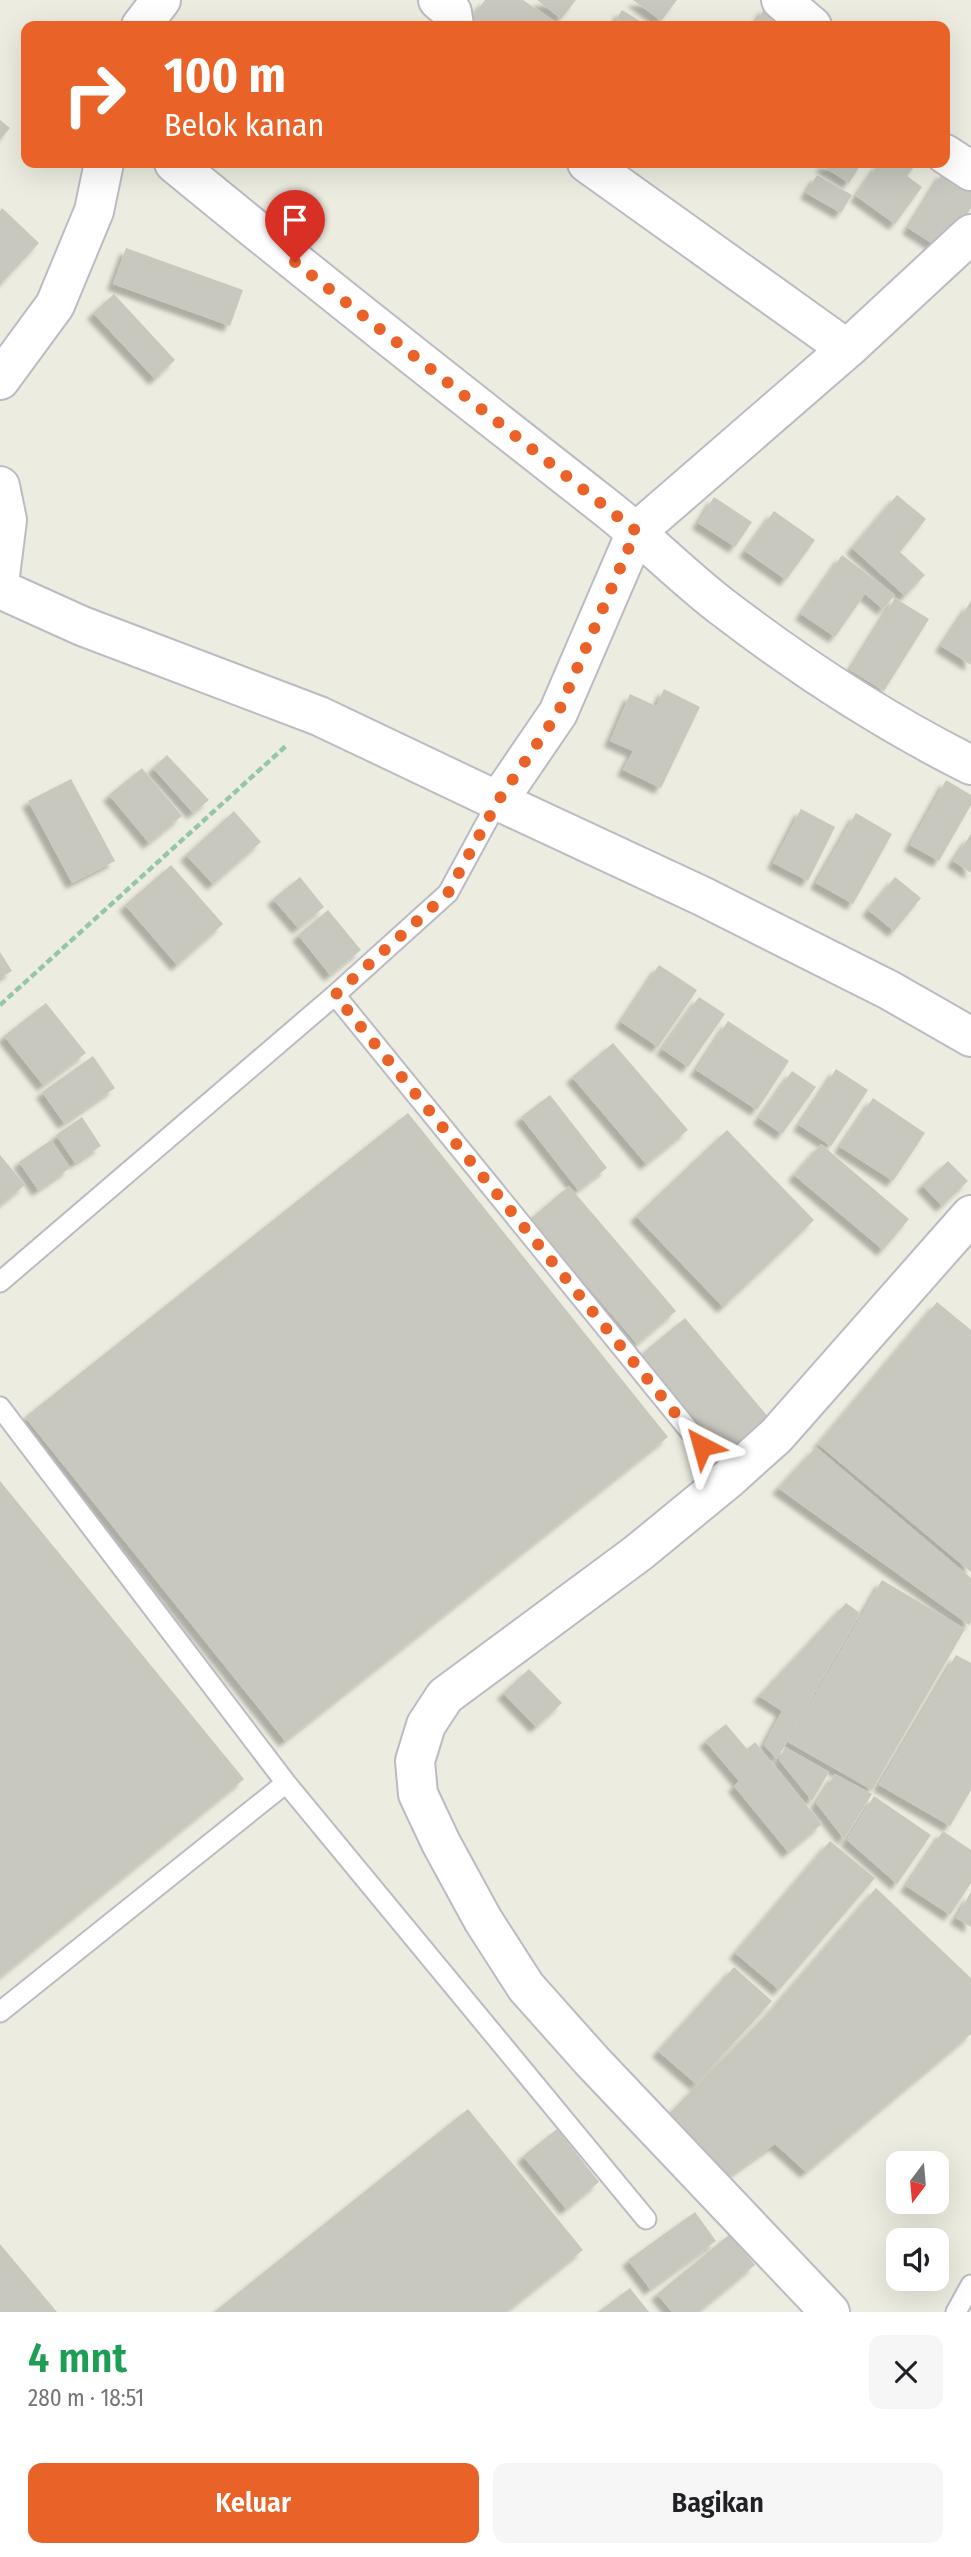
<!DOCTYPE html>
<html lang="id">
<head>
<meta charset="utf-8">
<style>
	:root { --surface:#fff; --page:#f6f6f6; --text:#202124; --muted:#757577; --accent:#e96328 }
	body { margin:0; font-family:"Fira Sans Condensed",sans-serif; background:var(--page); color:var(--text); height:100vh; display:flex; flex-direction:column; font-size:26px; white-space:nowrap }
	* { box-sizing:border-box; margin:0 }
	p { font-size:23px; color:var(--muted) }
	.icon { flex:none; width:38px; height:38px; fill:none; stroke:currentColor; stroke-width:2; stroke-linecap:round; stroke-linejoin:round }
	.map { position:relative; height:2312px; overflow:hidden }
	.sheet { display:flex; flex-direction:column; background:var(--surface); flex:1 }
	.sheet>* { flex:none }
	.top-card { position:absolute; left:21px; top:21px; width:929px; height:147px; border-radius:14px; box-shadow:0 7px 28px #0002; background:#e96328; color:#fff; overflow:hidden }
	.needle { width:46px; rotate:196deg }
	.fabs { position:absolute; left:886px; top:2151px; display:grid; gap:14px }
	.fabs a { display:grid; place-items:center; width:63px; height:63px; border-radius:14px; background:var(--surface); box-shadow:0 7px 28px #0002; font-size:35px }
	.pin { position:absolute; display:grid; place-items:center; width:60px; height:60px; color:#fff; margin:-72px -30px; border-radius:50% 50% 50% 0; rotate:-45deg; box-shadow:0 0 7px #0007 }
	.pin .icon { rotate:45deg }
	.me { position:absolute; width:77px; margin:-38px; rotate:321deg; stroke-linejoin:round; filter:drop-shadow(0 0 5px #0008) }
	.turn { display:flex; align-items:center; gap:24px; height:147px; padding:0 28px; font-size:32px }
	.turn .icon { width:91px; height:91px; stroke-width:2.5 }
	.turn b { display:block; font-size:49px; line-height:60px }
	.round { display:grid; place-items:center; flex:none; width:74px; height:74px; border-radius:14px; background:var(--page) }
	.head { display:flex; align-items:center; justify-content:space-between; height:119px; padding:0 28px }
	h1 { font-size:42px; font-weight:600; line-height:52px; color:#1e9e55 }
	.cta { display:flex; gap:14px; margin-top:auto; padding:14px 28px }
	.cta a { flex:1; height:80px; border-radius:14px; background:var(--accent); color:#fff; font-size:28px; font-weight:600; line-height:80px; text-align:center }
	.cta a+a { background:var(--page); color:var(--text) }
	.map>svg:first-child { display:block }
	.building { fill:#c9c8bf; filter:url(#shadow) }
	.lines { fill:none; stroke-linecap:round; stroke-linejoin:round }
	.service-casing { stroke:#bbbbc2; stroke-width:23 }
	.minor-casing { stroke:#bbbbc2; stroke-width:42 }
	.path { stroke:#94c5ae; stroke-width:4.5; stroke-dasharray:7 3.5; stroke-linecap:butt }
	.service { stroke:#fff; stroke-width:19 }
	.minor { stroke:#fff; stroke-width:38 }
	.route { stroke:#e96328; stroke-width:12; stroke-dasharray:0 21.6 }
</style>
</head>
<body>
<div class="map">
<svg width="971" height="2312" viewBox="0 0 971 2312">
	<defs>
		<filter id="shadow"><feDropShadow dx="-6" dy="6" stdDeviation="2" flood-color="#0004"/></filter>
	</defs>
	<rect width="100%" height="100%" fill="#ecece0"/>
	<path class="building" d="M485,0H523L557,23L555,26H466Z
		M537,0H576L561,19Z
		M633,0H677L661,21Z
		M765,7L797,26H754Z
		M622,10L648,26H612Z
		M0,120L10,128L0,140Z
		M824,163H862L849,183L822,166Z
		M879,163H917L907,176L922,187L895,224L856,196Z
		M943,172L971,190V208L944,251L908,228Z
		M817,175L852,195L841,213L806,193Z
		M2,208L39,243L2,283L0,281V211Z
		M126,248L243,290L230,326L113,284Z
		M114,294L175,360L155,379L93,313Z
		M897,495L926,519L900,552L925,575L905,596L852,548Z
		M714,497L752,522L735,547L698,523Z
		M774,511L815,540L786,580L745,551Z
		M842,555L895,595L883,609L865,594L835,637L801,614Z
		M895,598L929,619L884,691L850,670Z
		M971,601V665L941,646Z
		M664,689L700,707L661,788L623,770L633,751L610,741L630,694L656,706Z
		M167,755L209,800L193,813L153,768Z
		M142,768L182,816L149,843L109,795Z
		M71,779L115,861L72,883L28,801Z
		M946,780L971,795V805L939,861L910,845Z
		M801,809L835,827L808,881L773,863Z
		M234,811L261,842L213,884L186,855Z
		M856,813L892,834L853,904L816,883Z
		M971,834V873L953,861Z
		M171,865L223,924L177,965L125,905Z
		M300,877L324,907L298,928L273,899Z
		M895,877L921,898L894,931L868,910Z
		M328,910L361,950L330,975L298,935Z
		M0,952L12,971L0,978Z
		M659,965L697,990L658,1047L621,1022Z
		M699,997L725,1014L688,1067L662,1049Z
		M46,1003L86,1053L43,1085L4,1036Z
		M728,1021L789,1061L757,1110L696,1070Z
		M613,1043L688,1130L646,1164L572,1077Z
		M93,1056L115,1088L64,1123L42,1092Z
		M836,1069L868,1090L831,1146L799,1125Z
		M792,1071L816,1087L782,1134L759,1118Z
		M550,1095L607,1168L578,1190L521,1117Z
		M873,1098L925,1133L893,1181L840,1147Z
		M408,1113L668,1437L285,1741L25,1417Z
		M82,1117L101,1146L75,1163L56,1135Z
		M727,1130L814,1220L723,1307L636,1216Z
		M51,1140L70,1168L38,1190L19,1162Z
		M821,1144L909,1219L883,1250L794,1175Z
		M0,1155L25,1185L0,1205Z
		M948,1161L968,1181L942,1206L922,1185Z
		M569,1186L676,1311L637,1344L530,1219Z
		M937,1302L971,1330V1572L818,1444Z
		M685,1318L775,1425L729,1463L639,1356Z
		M816,1447L971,1578V1622L969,1625L778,1488Z
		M0,1481L244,1779L0,1977Z
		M882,1580L965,1629L872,1790L788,1742Z
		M846,1603L860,1613L777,1759L764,1745L782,1711L759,1696Z
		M956,1655L971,1663V1790L950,1826L879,1785Z
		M529,1669L562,1703L536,1727L503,1693Z
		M726,1724L747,1749L755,1742L822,1824L788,1852L734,1786L739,1781L705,1741Z
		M785,1747L829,1772L812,1801L779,1760Z
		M835,1774L872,1794L844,1839L816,1803Z
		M874,1796L931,1835L897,1884L847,1840Z
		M943,1831L971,1850V1883L950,1915L906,1886Z
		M830,1841L875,1878L779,1990L735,1953Z
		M876,1888L971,1978V2034L806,2172L775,2144L722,2181L658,2125L771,2010Z
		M971,1892V1927L956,1918Z
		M734,1967L772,2001L696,2084L658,2051Z
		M468,2109L583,2250L506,2312H214Z
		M557,2129L599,2182L566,2209L523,2156Z
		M695,2212L716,2241L650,2289L628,2260Z
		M730,2234L755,2265L698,2312H672L657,2294Z
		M0,2244L57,2312H0Z
		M630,2288L649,2312H598Z"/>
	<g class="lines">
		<defs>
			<path id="service" d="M335,995L702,1446
				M0,1282L335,995L448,893L498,801
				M0,1407L286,1783L646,2219
				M0,2012L286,1783
				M956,2312L971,2285"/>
			<path id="minor" d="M438,0L452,12L454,26
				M781,0L812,26
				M141,26L161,0
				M945,154L971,171
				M174,163C316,280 460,393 604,506C645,538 681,575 721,606C799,666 883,721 971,765
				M587,163L847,349
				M0,380L55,305L94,211L104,163
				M0,486L7,520L0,576
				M0,589L82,626L319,716L498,801L558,713L636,532L847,349L971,234
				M498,801L702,896L889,990L971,1037
				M830,2312L592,2061L526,1987L483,1920L441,1843L418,1794L415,1761L426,1725L445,1696L638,1553L727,1480L776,1436L971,1215"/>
		</defs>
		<use href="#service" class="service-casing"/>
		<use href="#minor" class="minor-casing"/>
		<path class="path" d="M0,1005L287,745"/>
		<use href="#service" class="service"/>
		<use href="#minor" class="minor"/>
	</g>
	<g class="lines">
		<path class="route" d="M295,262L636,531L558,713L498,801L448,893L335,995L702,1446"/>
	</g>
</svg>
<div class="fabs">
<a><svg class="needle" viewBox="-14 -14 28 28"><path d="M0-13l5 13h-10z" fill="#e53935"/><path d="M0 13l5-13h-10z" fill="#757577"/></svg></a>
<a><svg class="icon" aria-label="sound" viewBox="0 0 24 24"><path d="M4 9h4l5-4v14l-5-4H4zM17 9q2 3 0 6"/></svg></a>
</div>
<div class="pin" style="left:295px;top:262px;background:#d93025"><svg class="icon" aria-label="arrive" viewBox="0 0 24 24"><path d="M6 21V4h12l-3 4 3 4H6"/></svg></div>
<svg class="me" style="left:702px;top:1446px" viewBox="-20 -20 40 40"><path d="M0-17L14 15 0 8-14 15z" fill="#e96328" stroke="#fff" stroke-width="4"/></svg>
<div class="top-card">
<div class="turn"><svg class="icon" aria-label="right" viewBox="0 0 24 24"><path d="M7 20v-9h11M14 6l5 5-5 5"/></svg><div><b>100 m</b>Belok kanan</div></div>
</div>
</div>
<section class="sheet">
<div class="head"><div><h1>4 mnt</h1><p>280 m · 18:51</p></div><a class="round"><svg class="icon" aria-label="close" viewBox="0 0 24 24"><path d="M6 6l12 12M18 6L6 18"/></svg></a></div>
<div class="cta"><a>Keluar</a><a>Bagikan</a></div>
</section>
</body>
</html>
